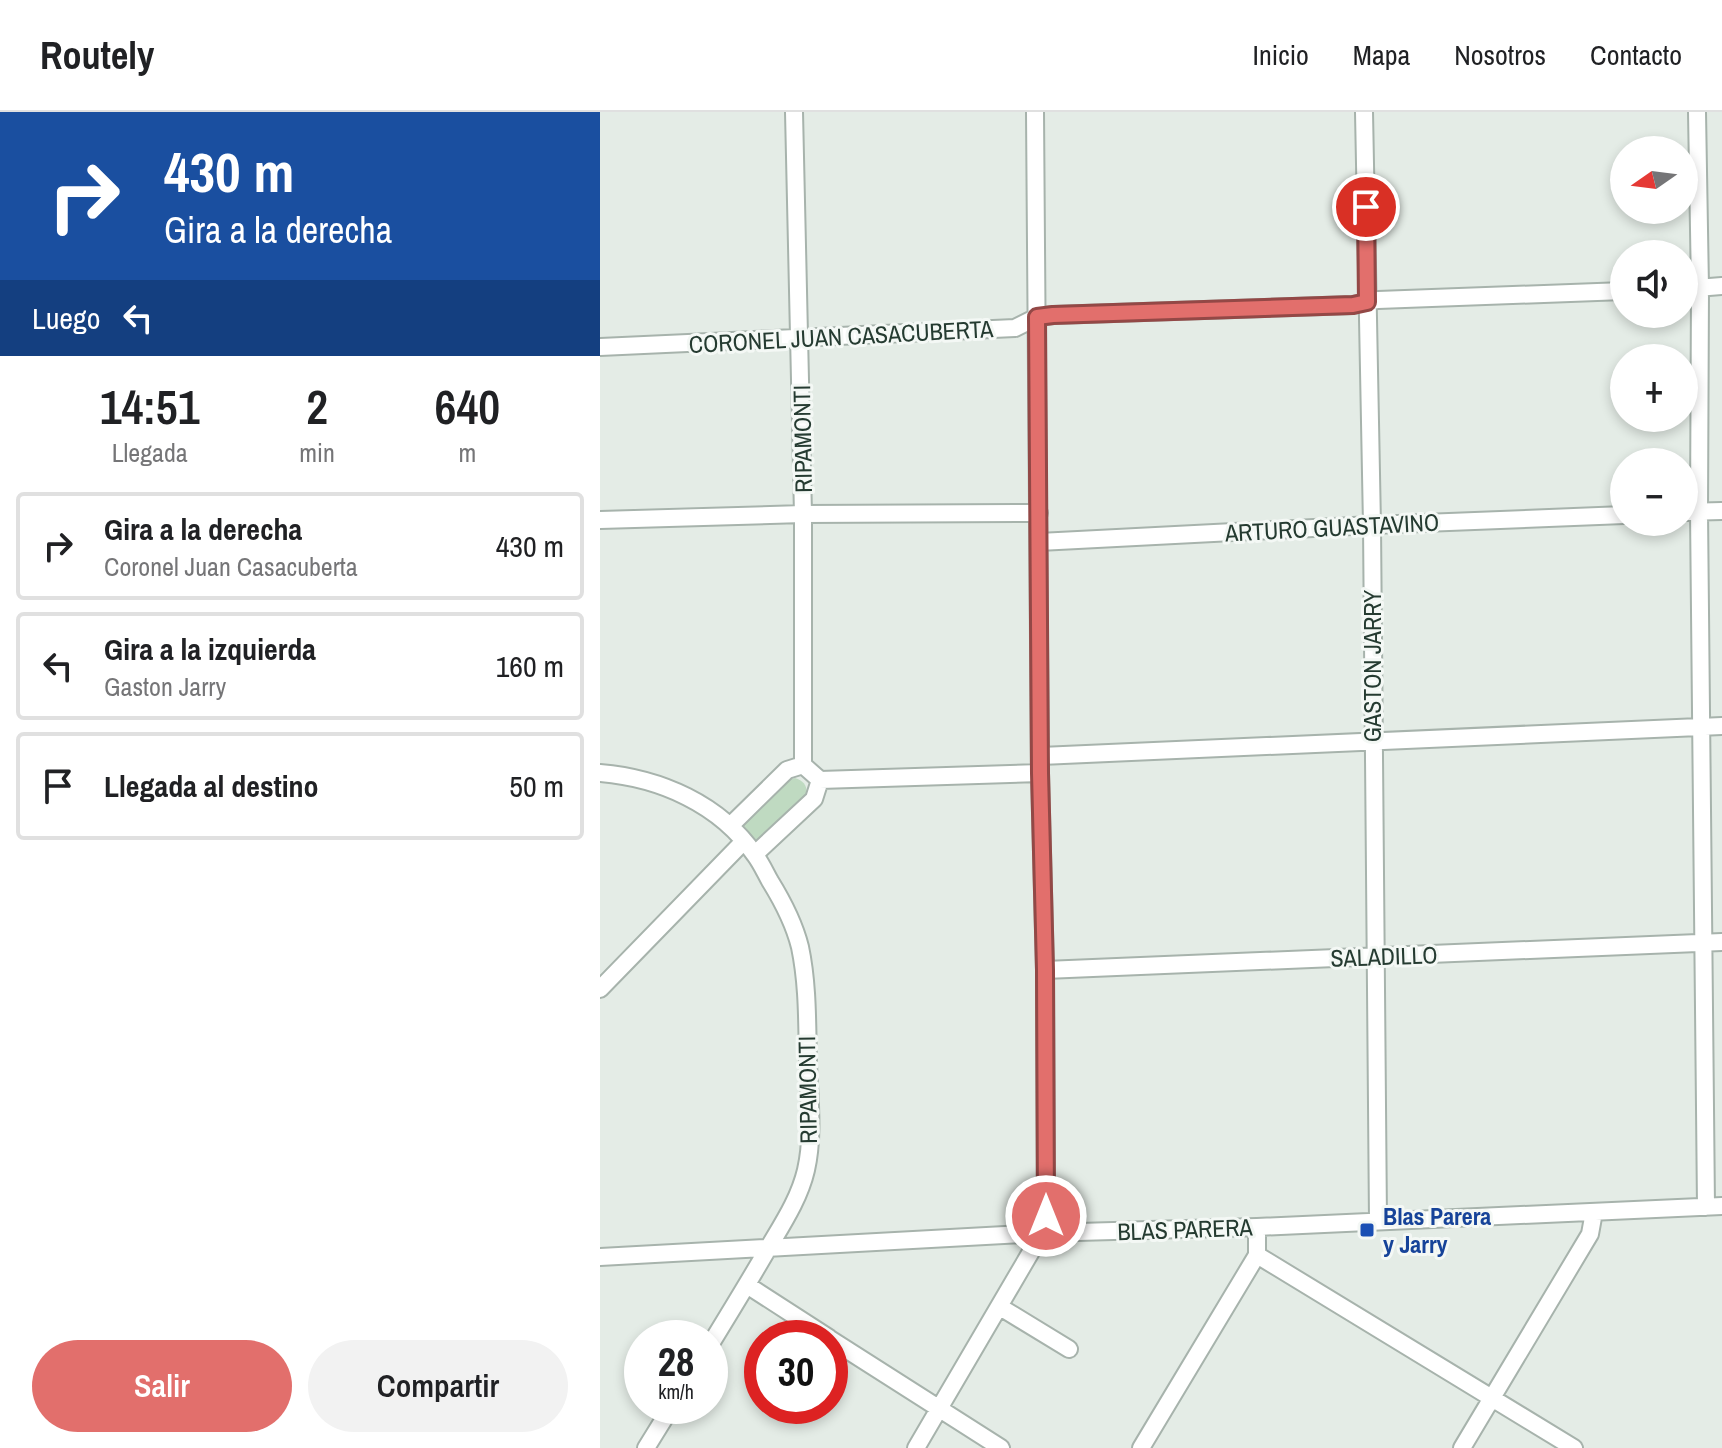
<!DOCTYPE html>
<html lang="es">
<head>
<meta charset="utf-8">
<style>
	:root { --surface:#fff; --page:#f2f2f2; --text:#202124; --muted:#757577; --line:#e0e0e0; --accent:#e26f6c }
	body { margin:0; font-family:"Archivo Narrow",sans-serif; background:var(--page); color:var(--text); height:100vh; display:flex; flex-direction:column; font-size:30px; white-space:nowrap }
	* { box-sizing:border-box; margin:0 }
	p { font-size:26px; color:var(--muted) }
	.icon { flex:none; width:44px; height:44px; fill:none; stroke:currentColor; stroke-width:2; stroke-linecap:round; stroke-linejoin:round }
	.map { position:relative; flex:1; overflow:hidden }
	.sheet { display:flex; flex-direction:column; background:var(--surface); width:600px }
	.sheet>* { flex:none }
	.hud { background:#1a4fa0; color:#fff; overflow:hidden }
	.needle { width:52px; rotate:256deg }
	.fabs { position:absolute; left:1010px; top:24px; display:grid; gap:16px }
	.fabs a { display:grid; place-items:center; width:88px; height:88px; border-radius:50%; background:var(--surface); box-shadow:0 4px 12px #0003; font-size:40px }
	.speed { position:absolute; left:24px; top:1208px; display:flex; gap:16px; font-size:40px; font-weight:700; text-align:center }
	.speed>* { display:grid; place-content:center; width:104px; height:104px; border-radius:50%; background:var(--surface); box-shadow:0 4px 12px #0003; line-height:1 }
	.speed small { font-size:20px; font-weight:400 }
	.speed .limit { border:12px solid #d22; background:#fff; color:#111 }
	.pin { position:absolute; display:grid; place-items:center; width:68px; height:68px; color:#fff; margin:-34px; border:4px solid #fff; border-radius:50%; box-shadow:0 2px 8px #0007 }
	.me { position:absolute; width:88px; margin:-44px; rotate:0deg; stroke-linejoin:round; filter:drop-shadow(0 0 6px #0008) }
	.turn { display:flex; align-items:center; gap:28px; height:168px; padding:0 32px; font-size:36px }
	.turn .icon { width:104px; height:104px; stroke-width:2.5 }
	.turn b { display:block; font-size:56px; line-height:68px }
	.then { display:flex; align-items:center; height:76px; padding:0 32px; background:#0003; gap:16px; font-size:30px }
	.eta { display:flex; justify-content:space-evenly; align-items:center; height:136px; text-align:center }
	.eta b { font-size:48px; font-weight:600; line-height:56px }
	.cta { display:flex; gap:16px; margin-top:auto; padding:16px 32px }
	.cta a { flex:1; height:92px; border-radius:48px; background:var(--accent); color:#fff; font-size:32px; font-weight:600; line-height:92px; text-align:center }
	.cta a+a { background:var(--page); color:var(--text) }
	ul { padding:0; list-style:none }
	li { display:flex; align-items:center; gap:24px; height:108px; margin:0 16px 12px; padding:0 16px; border:4px solid var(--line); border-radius:8px }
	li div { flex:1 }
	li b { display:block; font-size:30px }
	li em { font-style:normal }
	header { display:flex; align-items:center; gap:48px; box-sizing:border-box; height:112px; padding:0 40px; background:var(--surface); border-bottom:2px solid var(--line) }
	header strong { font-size:38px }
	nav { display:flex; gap:44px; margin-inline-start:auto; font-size:28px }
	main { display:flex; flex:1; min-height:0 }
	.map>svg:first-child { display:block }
	.green { fill:#bfdac1 }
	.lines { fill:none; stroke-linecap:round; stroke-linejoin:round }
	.minor-casing { stroke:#a7b3ac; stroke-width:20 }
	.minor { stroke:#fff; stroke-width:16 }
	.route-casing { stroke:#934846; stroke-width:20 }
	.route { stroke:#e26f6c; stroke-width:14 }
	.transit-dot { fill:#1a4fb4; stroke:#f4f8f5; stroke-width:3 }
	.labels { text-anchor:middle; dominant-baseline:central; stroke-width:6; stroke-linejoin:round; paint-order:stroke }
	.street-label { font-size:24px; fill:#253b31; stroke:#f4f8f5 }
	.transit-label { font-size:24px; font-weight:bold; fill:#164399; stroke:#f4f8f5; text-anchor:start }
</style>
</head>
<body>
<header>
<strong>Routely</strong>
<nav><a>Inicio</a><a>Mapa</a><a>Nosotros</a><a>Contacto</a></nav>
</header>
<main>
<section class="sheet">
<div class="hud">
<div class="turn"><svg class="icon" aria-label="right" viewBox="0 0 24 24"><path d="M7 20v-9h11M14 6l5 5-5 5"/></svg><div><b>430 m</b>Gira a la derecha</div></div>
<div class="then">Luego<svg class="icon" aria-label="left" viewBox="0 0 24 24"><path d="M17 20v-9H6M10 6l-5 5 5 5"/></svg></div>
</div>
<div class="eta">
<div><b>14:51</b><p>Llegada</p></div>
<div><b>2</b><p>min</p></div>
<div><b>640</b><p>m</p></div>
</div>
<ul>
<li><svg class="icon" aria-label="right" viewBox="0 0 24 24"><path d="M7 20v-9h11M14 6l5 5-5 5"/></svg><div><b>Gira a la derecha</b><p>Coronel Juan Casacuberta</p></div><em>430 m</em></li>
<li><svg class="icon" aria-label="left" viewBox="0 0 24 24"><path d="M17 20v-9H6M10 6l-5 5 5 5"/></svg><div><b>Gira a la izquierda</b><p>Gaston Jarry</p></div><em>160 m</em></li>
<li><svg class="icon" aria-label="arrive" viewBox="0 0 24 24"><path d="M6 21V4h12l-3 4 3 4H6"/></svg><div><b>Llegada al destino</b></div><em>50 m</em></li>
</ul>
<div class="cta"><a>Salir</a><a>Compartir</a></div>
</section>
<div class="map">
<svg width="1122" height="1336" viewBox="0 0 1122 1336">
	<rect width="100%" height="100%" fill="#e4ece6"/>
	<path class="green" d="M195,666C206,669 209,678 205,688L160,729L155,730L143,720L144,710L185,669Z"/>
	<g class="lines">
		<defs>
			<path id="minor" d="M194,0L203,402V653
				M764,0L772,413L778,1109
				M1097,0L1100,176L1099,400L1106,1095
				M1084,177L1122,174
				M0,235L415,216L437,205L453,203L753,193L778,188L1024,179
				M1084,400L1122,399
				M0,408L203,402L439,401
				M439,430L772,413L1024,403
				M441,644L1122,614
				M203,653L220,668L440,661
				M0,661C60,666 120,692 155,743C161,751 165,760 170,769C183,790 194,811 200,835C208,873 207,912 208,950C209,985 214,1023 206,1058C199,1088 181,1114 166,1140C148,1171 129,1202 110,1233
				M130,714L187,658L203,653
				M155,742L214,687L220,668
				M445,858L1122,830
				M0,877L144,729
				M657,1143L974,1336
				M0,1145L442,1121L657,1115L1122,1094
				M147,1173L229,1226
				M400,1195L469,1237
				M230,1227L401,1336
				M46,1336L72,1294
				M316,1336L442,1121L446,1104L445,858L440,661L435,0
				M541,1336L657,1143V1115
				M862,1336L990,1122L994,1100"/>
		</defs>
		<use href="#minor" class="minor-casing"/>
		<use href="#minor" class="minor"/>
	</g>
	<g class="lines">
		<defs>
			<path id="route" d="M446,1104L445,858L440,661L437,205L453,203L753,193L767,190L766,95"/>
		</defs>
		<use href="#route" class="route-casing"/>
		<use href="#route" class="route"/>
	</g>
	<rect class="transit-dot" x="759" y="1110" width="16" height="16" rx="4"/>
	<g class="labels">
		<g class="street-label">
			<text transform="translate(241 224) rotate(-3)">CORONEL JUAN CASACUBERTA</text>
			<text transform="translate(202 327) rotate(-91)">RIPAMONTI</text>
			<text transform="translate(732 415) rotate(-3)">ARTURO GUASTAVINO</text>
			<text transform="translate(772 554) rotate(-90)">GASTON JARRY</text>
			<text transform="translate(784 844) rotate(-2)">SALADILLO</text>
			<text transform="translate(207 978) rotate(-91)">RIPAMONTI</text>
			<text transform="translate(585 1117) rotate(-2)">BLAS PARERA</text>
		</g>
		<g class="transit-label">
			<text x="783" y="1104">Blas Parera<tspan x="783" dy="28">y Jarry</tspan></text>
		</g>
	</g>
</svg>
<div class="fabs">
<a><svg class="needle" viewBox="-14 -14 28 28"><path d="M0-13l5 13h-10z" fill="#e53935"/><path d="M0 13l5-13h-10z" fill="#757577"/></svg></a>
<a><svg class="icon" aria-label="sound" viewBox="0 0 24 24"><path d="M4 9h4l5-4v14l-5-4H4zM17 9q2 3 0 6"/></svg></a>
<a>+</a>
<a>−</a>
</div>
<div class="speed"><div>28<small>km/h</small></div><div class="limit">30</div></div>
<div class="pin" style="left:766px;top:95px;background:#d93025"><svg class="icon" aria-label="arrive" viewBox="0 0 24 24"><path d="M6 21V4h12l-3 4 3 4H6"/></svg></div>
<svg class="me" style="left:446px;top:1104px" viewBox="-20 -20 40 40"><circle r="17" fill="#e26f6c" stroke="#fff" stroke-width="3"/><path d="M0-11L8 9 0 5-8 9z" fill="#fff"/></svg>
</div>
</main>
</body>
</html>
